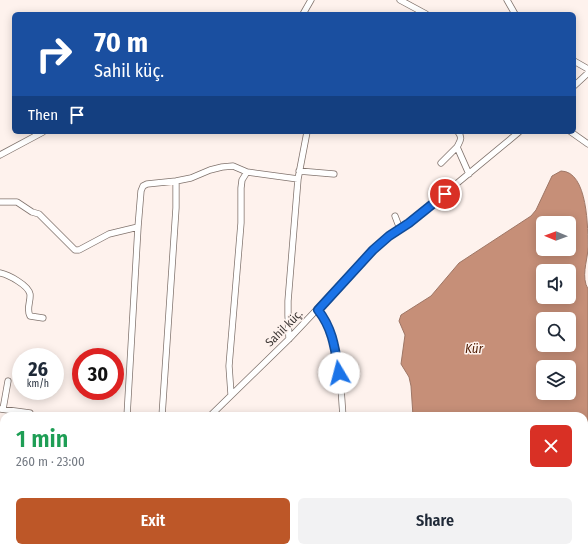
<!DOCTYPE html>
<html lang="en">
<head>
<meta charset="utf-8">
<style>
	:root { --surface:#fff; --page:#f2f2f3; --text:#1f2937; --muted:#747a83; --accent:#bd5728 }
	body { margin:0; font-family:"Fira Sans Condensed",sans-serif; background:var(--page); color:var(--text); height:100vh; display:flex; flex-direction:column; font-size:15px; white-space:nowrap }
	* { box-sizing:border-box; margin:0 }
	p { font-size:13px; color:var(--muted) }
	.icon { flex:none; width:22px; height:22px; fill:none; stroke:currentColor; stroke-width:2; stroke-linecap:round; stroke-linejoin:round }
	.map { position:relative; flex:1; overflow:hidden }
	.sheet { position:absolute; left:0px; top:412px; width:588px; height:140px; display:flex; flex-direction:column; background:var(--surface); border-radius:12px 12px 0 0; box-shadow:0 2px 10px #0003 }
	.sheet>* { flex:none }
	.hud { position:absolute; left:12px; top:12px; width:564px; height:122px; border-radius:6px; box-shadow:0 2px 10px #0003; background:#1a4fa0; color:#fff; overflow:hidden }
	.needle { width:26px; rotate:271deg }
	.fabs { position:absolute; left:536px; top:216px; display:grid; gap:8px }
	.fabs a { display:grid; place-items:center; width:40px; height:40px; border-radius:6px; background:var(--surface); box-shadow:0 2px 10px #0003; font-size:20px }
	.speed { position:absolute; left:12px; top:348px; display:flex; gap:8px; font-size:20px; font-weight:700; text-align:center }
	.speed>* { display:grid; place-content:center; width:52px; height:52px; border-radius:50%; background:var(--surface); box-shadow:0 2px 10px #0003; line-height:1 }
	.speed small { font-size:10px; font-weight:400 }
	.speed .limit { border:6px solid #d22; background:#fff; color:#111 }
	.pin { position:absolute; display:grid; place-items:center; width:34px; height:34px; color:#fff; margin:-17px; border:2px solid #fff; border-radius:50%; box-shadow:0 1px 4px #0007 }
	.me { position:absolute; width:44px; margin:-22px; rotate:352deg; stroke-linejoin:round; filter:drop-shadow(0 0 3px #0008) }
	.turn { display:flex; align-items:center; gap:14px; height:84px; padding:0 16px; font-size:18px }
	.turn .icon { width:52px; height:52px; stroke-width:2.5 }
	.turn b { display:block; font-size:28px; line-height:34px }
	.then { display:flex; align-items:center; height:38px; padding:0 16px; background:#0003; gap:8px; font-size:15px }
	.round { display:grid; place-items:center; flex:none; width:42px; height:42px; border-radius:6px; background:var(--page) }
	.head { display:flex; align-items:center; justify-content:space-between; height:68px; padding:0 16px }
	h1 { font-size:24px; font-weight:600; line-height:30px; color:#1e9e55 }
	.cta { display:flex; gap:8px; margin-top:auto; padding:8px 16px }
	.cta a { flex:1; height:46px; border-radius:6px; background:var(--accent); color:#fff; font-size:16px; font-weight:600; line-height:46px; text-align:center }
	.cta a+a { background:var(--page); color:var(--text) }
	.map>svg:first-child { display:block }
	.water { fill:#c68f78; stroke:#9e7665; fill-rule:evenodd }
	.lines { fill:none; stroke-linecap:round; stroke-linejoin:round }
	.street-casing { stroke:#80736d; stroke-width:7 }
	.street { stroke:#fff; stroke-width:5.5 }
	.route-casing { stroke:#114b97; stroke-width:10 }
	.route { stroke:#1a73e8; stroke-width:7 }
	.labels { text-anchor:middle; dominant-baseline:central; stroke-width:3; stroke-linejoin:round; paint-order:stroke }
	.street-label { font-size:12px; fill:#403a38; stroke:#fef2ed }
	.water-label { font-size:13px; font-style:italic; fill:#511e05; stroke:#fef2ed }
</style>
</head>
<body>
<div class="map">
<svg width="588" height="552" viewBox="0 0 588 552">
	<rect width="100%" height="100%" fill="#fef2ed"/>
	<path class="water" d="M561,171C588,171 588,229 588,249C587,262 581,277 588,289V552H582L580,548H584V416H413L411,386L409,377L401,364L405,335L399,321L401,315L431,296L459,263L531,216L536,210L552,176ZM543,223H569V249H543ZM543,271H569V297H543ZM543,319H569V345H543ZM543,367H569V393H543Z"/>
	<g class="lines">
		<defs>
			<path id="street" d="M400,0L426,14
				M507,0L515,14
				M303,14L311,0
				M574,61L588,69
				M574,86L588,73
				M458,132C463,138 460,141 457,147L469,174
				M571,132L588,144
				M0,155L43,132
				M441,163L457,147
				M299,171L334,174
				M0,202H17L32,212L39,214L75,250H79L109,234L138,227
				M395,216L400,229
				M0,273C9,275 28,285 30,294C31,301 26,309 30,316L43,318
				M318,310C341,338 340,381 343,416
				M289,339L288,315V301L298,179L307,132
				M231,394L229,366L241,223V188L242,180L247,172
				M0,409L30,413
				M3,409L8,381
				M127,416L138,227L141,191L143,186L147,184L176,181L191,178L210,170L222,167L233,166L247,172L298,179
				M162,416L176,208V181
				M210,416L289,339L373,250L389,236L409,223L519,132
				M1,459L4,443
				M0,534H4
				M259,548L264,552
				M410,548V552
				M21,552L26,548
				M135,552V548
				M292,552L310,548"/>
		</defs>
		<use href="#street" class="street-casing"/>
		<use href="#street" class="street"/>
	</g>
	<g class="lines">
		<defs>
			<path id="route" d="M339,373C335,349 333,329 318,310L373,250L389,236L409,223L445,194"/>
		</defs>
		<use href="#route" class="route-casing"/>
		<use href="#route" class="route"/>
	</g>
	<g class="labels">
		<g class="street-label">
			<text transform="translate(284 328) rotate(-45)">Sahil küç.</text>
		</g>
		<g class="water-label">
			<text x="474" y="348">Kür</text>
		</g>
	</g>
</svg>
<div class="fabs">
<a><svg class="needle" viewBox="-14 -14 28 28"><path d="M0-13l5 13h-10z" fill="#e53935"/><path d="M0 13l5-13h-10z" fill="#747a83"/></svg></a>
<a><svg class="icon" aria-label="sound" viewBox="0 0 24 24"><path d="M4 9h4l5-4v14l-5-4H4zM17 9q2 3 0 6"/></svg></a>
<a><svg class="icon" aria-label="search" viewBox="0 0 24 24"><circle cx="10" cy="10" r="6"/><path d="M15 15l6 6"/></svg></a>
<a><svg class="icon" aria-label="layers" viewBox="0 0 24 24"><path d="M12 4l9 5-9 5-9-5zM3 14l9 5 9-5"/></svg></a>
</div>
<div class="speed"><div>26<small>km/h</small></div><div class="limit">30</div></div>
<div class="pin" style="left:445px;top:194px;background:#d93025"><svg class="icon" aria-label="arrive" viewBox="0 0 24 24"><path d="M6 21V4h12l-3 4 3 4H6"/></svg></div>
<svg class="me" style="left:339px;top:373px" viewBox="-20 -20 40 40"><circle r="19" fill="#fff"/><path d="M0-13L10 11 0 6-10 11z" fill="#1a73e8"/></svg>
<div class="hud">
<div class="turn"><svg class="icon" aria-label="right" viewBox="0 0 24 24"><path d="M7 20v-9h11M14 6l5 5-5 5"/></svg><div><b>70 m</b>Sahil küç.</div></div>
<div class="then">Then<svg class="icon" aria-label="arrive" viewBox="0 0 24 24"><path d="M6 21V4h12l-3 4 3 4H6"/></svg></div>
</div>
<section class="sheet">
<div class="head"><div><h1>1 min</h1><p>260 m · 23:00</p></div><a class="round" style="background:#d93025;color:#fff"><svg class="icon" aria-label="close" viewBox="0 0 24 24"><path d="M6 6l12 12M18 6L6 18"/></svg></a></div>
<div class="cta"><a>Exit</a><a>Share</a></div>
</section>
</div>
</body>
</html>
